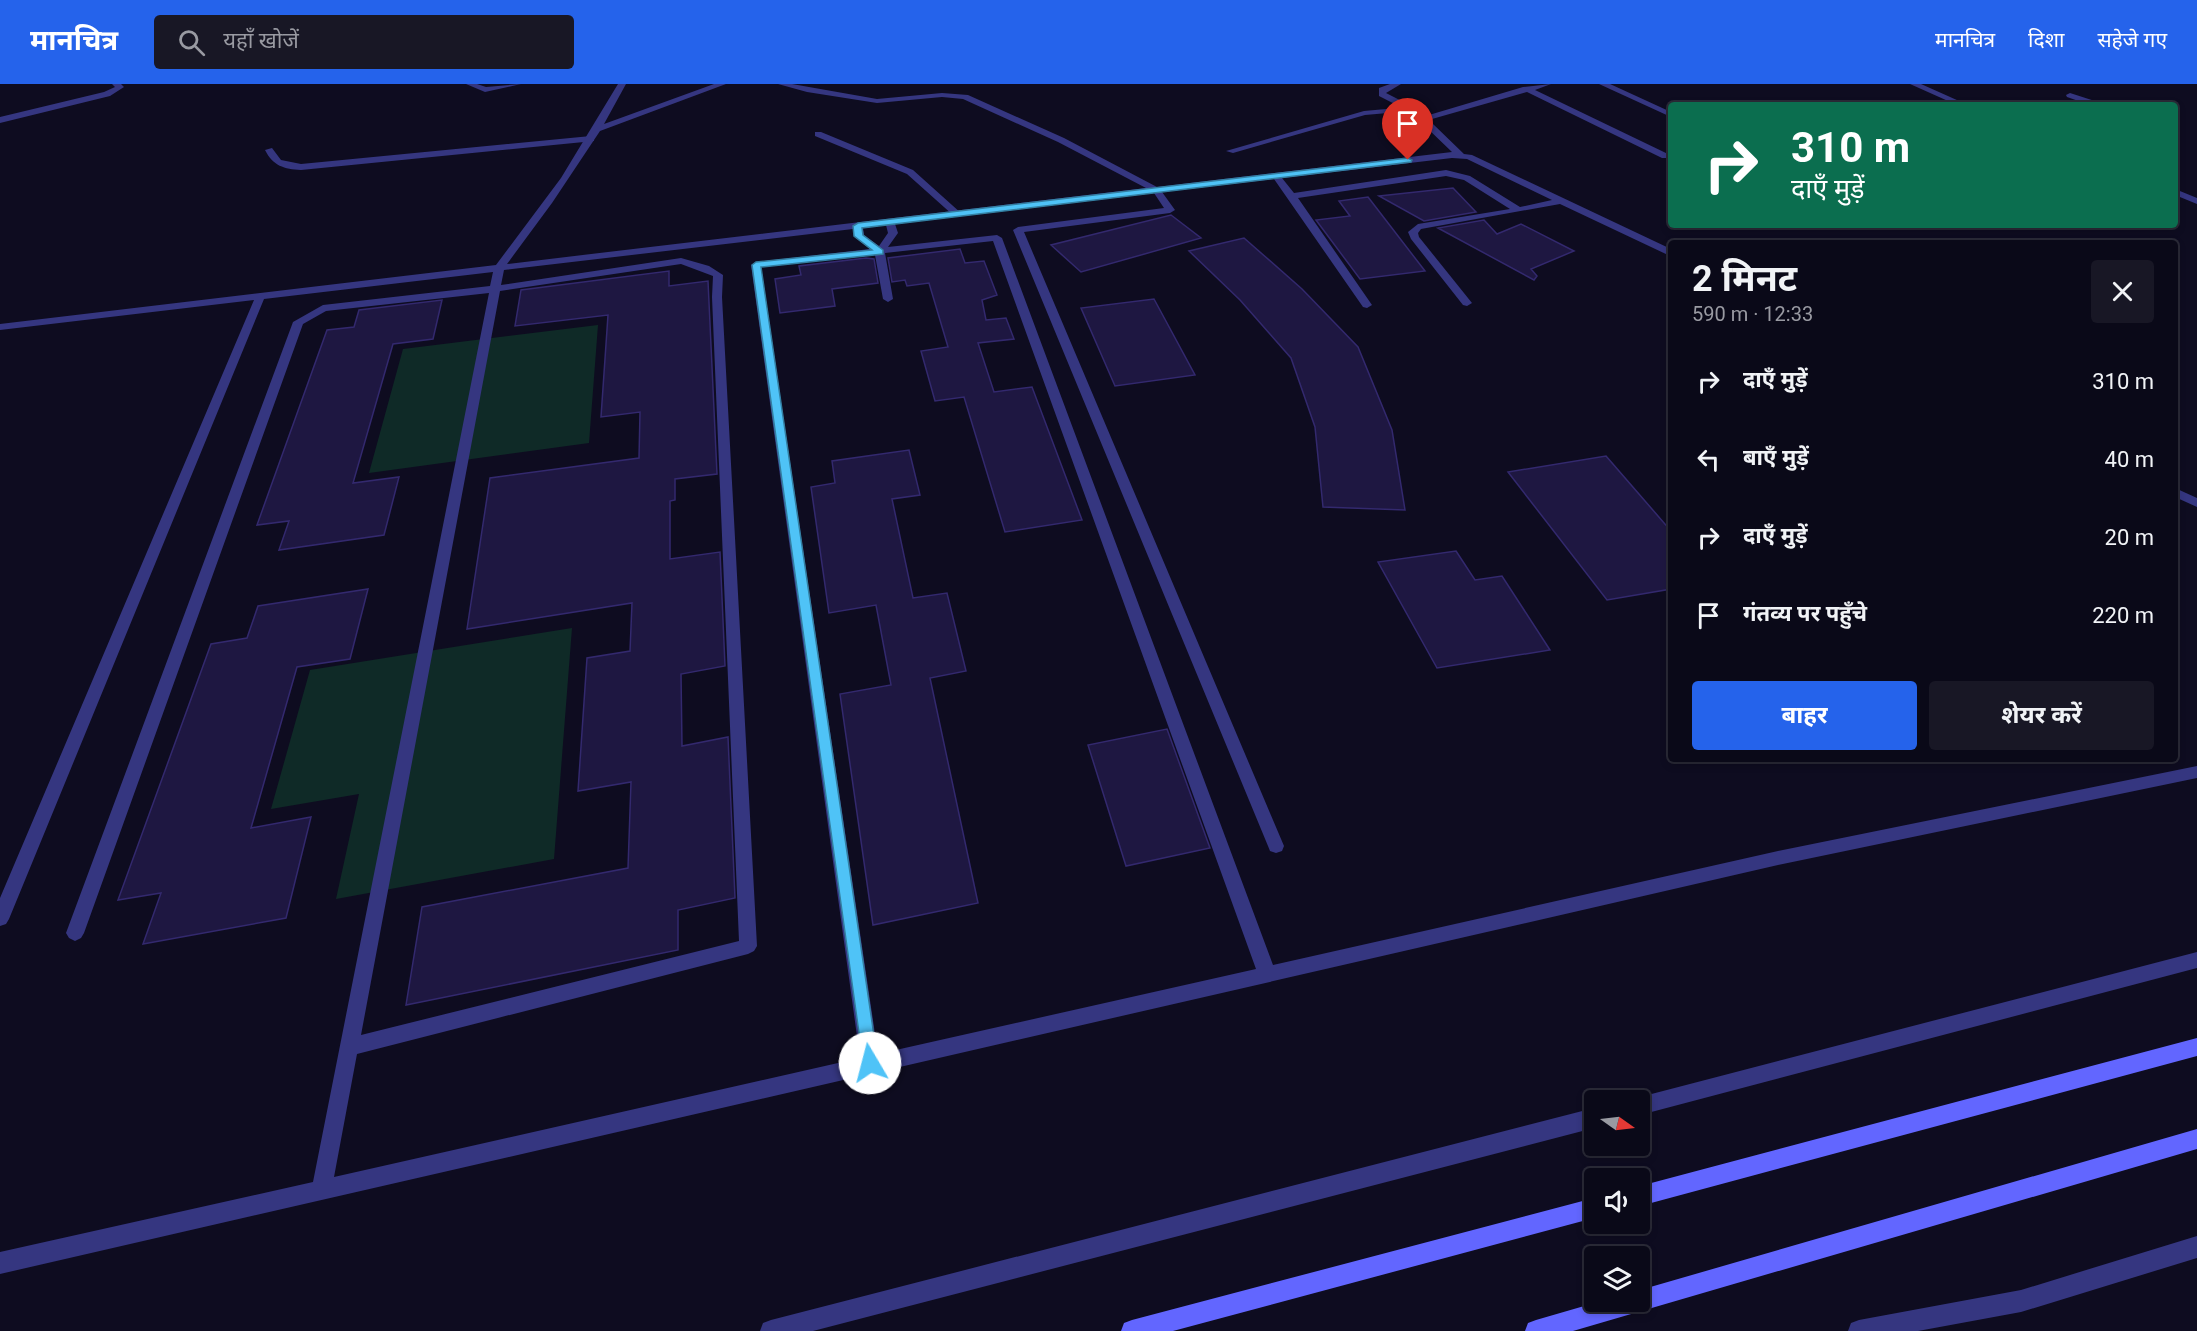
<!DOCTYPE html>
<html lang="hi">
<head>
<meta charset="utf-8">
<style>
	:root { --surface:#0a0918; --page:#181725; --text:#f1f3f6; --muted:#999aa2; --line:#2a2a37; --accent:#2563eb }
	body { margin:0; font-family:Roboto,"Noto Sans Devanagari",sans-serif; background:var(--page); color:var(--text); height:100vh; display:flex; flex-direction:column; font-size:22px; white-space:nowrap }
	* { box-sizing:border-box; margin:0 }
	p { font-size:20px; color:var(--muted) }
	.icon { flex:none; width:33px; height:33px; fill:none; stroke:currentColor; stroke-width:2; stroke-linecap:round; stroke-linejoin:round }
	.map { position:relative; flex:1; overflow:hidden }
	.details { position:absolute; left:1668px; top:156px; width:510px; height:522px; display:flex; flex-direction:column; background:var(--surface); border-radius:6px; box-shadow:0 3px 9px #0003,0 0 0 2px var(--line) }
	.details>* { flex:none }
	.banner { position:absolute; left:1668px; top:18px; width:510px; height:126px; border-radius:6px; box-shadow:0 3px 9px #0003,0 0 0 2px var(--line); background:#0b6e4f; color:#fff; overflow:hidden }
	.needle { width:39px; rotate:104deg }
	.fabs { position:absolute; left:1584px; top:1006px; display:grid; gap:12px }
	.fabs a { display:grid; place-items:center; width:66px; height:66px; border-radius:6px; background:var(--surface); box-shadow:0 3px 9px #0003,0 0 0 2px var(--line); font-size:30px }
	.pin { position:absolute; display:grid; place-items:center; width:51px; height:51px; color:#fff; margin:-62px -26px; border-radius:50% 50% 50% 0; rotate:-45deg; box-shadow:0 0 6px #0007 }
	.pin .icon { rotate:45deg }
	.me { position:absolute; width:66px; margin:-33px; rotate:352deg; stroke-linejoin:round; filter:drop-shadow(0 0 4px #0008) }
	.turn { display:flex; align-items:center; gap:21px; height:126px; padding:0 24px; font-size:27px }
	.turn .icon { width:78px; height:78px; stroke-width:2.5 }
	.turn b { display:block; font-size:42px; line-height:51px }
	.round { display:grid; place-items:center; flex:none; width:63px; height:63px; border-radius:6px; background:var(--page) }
	.summary { display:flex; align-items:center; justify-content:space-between; height:102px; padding:0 24px }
	h1 { font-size:36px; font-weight:700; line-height:45px }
	.button { display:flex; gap:12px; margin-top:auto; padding:12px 24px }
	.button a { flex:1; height:69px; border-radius:6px; background:var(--accent); color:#fff; font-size:24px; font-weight:700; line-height:69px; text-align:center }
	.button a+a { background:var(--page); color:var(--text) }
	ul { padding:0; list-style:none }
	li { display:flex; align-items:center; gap:18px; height:78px; padding:0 24px }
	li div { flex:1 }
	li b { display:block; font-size:22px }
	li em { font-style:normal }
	header { display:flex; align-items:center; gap:36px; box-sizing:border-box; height:84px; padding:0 30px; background:var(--accent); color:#fff }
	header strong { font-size:28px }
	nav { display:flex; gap:33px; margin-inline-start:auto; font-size:21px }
	.search { width:420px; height:54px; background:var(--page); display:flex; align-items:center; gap:15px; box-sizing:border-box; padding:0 21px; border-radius:6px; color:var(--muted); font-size:22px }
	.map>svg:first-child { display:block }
	.green { fill:#0f2a27 }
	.building { fill:#1e1741; stroke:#33296e; stroke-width:1.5 }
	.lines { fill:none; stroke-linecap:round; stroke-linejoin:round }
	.lane { fill:#353680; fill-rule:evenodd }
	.street { fill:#353680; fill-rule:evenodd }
	.secondary { fill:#6266ff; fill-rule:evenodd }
	.route { fill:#4fc3f7; stroke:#337fa1; stroke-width:1.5 }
</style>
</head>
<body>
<header>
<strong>मानचित्र</strong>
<div class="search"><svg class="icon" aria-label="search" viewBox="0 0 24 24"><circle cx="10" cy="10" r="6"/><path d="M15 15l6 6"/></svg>यहाँ खोजें</div>
<nav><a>मानचित्र</a><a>दिशा</a><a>सहेजे गए</a></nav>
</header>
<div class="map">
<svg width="2197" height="1247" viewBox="0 0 2197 1247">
	<rect width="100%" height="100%" fill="#0e0c20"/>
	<path class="green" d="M598,241L589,359L369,389L403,265Z
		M572,544L554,775L336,815L359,710L271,725L310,586Z"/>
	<path class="building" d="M1453,104L1476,128L1424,137L1379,112Z
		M1368,113L1425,187L1360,195L1316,136L1350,132L1339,117Z
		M1171,131L1201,154L1081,188L1051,161Z
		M1484,136L1497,150L1521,140L1574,167L1531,185L1537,192L1534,196L1438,144Z
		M1244,154L1302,205L1358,263L1392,346L1405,426L1323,423L1315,343L1291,274L1240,216L1189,167Z
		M960,165L965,179L984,177L997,211L982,216L986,236L1006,234L1014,255L978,259L994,308L1032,303L1082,436L1005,448L964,313L935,317L921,267L948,263L929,199L907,202L905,196L892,198L888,174Z
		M866,174L874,175L878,199L832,205L835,222L780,229L775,195L801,191L799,182Z
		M669,187V202L708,197L717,390L675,395V416L670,417V475L720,468L725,582L681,590L682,662L728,653L735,814L678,826V866L406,921L422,823L628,784L631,698L578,707L587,574L630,567L632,519L467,545L490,394L639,374L640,328L601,333L608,231L515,242L521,206Z
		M1154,215L1195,291L1115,302L1081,224Z
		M442,216L433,255L393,260L353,399L399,393L384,451L279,466L289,437L257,441L327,246L354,243L359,226Z
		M909,366L920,411L892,415L913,514L947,509L966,587L930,594L978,819L873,841L840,610L891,601L876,521L829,529L811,403L835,399L832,377Z
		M1606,372L1671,447V505L1607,516L1508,388Z
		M1456,467L1475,496L1502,492L1550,566L1437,584L1378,478Z
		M368,505L350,575L297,583L251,744L311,733L286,834L143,860L161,809L118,816L211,560L247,554L258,522Z
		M1167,645L1210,764L1126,782L1088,661Z"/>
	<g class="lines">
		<path class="lane" d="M1408,23H1411V27L1365,31L1233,69L1226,67L1364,27Z
			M815,48H821L913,86L962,130L954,132L907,90L815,52Z
			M591,52L594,53V57L301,86C284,85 273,82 265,66L272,64L281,76L301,80Z"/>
		<path class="street" d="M112,0H121L124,3L110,12L0,39V33L104,8L115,3Z
			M466,0H477L486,3L521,0L485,8Z
			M618,0H626L604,40L714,0H726L600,47L552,119L507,180L1146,104L1058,58L963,15L942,13L877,19L807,8L778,0H792L877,15L942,9L968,11L1064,54L1157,103L1452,68L1426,43L1424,35L1379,12V4L1390,0H1401L1386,9L1429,31L1523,3L1551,0L1535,6L1668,70V74H1662L1527,8L1432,35L1433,40L1464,70L1472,71L1671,165V172L1668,171L1560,120L1421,145L1418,149L1419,153L1472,219L1467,222L1463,221L1411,155L1408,148L1418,140L1510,125L1464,96L1446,92L1298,114L1372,221L1367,224L1363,223L1274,95L1162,108L1175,126L1170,129L1024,148L1284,762L1282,767L1276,769L1270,767L1268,762L1013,146L1018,143L1164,124L1154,109L895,140L898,149L888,163L997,151L1002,154L1273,881L1778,767L2197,682V694L1778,781L0,1190V1168L313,1098L489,209L326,227L303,240L84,849L81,854L75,857L69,854L66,849L293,238L323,221L490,202L493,188L264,215L9,835L6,840L0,842V814L254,216L0,246V240L496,181L561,94ZM1452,74L1467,75L1552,116L1520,123L1470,92L1446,86L1294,109L1282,94ZM886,141L888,149L879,162L864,151L863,144ZM853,145L856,154L870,165L756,178L751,181L860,974L334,1093L357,970L748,870L754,867L757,862L722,213L723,191L709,182L681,174L501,201L504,186ZM993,157L1256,885L878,970L761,183L875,171L883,215L888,218L893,215L885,169ZM681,180L713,192L712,213L739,857L361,951L500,207Z
			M1599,0H1610L1671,28V33Z
			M1910,0H1921L1968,21H1957Z
			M2070,9L2101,19L2102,21H2090L2067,13L2066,11Z
			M2175,105L2197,114V120L2175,111Z
			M2175,404L2197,414V423L2175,413Z
			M2197,868V884L1640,1031V1017H1632L1640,1013Z
			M1594,1024V1044L813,1247H760L763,1239L771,1236Z
			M2197,1152V1174L2021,1228L1918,1247H1848L1851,1239L1859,1236L2021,1206Z"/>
		<path class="secondary" d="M2197,954V972L1640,1122V1102Z
			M2197,1045V1065L1573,1247H1525L1528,1239L1536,1236L1598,1218H1640V1206Z
			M1594,1114V1134L1173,1247H1121L1124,1239L1132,1236Z"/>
	</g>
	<path class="route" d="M1408,74L1412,76L1411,78L862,144L863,151L883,166V170L761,183L878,979L876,985L870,987L864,985L752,181L756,178L872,166L854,152L853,142L858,139Z"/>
</svg>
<div class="fabs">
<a><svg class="needle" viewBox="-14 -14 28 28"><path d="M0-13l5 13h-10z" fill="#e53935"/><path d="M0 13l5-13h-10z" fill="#999aa2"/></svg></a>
<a><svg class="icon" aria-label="sound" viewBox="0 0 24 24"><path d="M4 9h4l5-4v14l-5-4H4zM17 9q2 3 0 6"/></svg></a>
<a><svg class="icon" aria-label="layers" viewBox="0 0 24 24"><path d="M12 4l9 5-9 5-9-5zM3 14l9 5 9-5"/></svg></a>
</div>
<div class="pin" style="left:1408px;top:76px;background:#d93025"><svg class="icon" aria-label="arrive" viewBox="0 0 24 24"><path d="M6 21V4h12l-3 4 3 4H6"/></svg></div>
<svg class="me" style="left:870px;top:979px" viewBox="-20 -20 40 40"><circle r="19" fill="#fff"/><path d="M0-13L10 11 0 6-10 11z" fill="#4fc3f7"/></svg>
<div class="banner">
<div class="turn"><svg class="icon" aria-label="right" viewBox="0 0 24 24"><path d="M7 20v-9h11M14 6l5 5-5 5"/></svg><div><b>310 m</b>दाएँ मुड़ें</div></div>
</div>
<section class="details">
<div class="summary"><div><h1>2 मिनट</h1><p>590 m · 12:33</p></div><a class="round"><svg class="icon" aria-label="close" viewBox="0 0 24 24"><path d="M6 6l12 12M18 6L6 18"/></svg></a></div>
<ul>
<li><svg class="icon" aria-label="right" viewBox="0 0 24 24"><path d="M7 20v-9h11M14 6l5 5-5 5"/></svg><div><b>दाएँ मुड़ें</b></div><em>310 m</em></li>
<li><svg class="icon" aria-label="left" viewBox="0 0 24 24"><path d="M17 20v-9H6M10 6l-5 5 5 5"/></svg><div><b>बाएँ मुड़ें</b></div><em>40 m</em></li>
<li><svg class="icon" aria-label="right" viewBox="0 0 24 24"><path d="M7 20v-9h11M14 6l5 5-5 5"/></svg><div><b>दाएँ मुड़ें</b></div><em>20 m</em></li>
<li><svg class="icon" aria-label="arrive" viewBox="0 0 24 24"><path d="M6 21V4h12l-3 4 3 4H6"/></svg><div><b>गंतव्य पर पहुँचे</b></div><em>220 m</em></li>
</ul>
<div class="button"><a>बाहर</a><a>शेयर करें</a></div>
</section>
</div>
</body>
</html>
